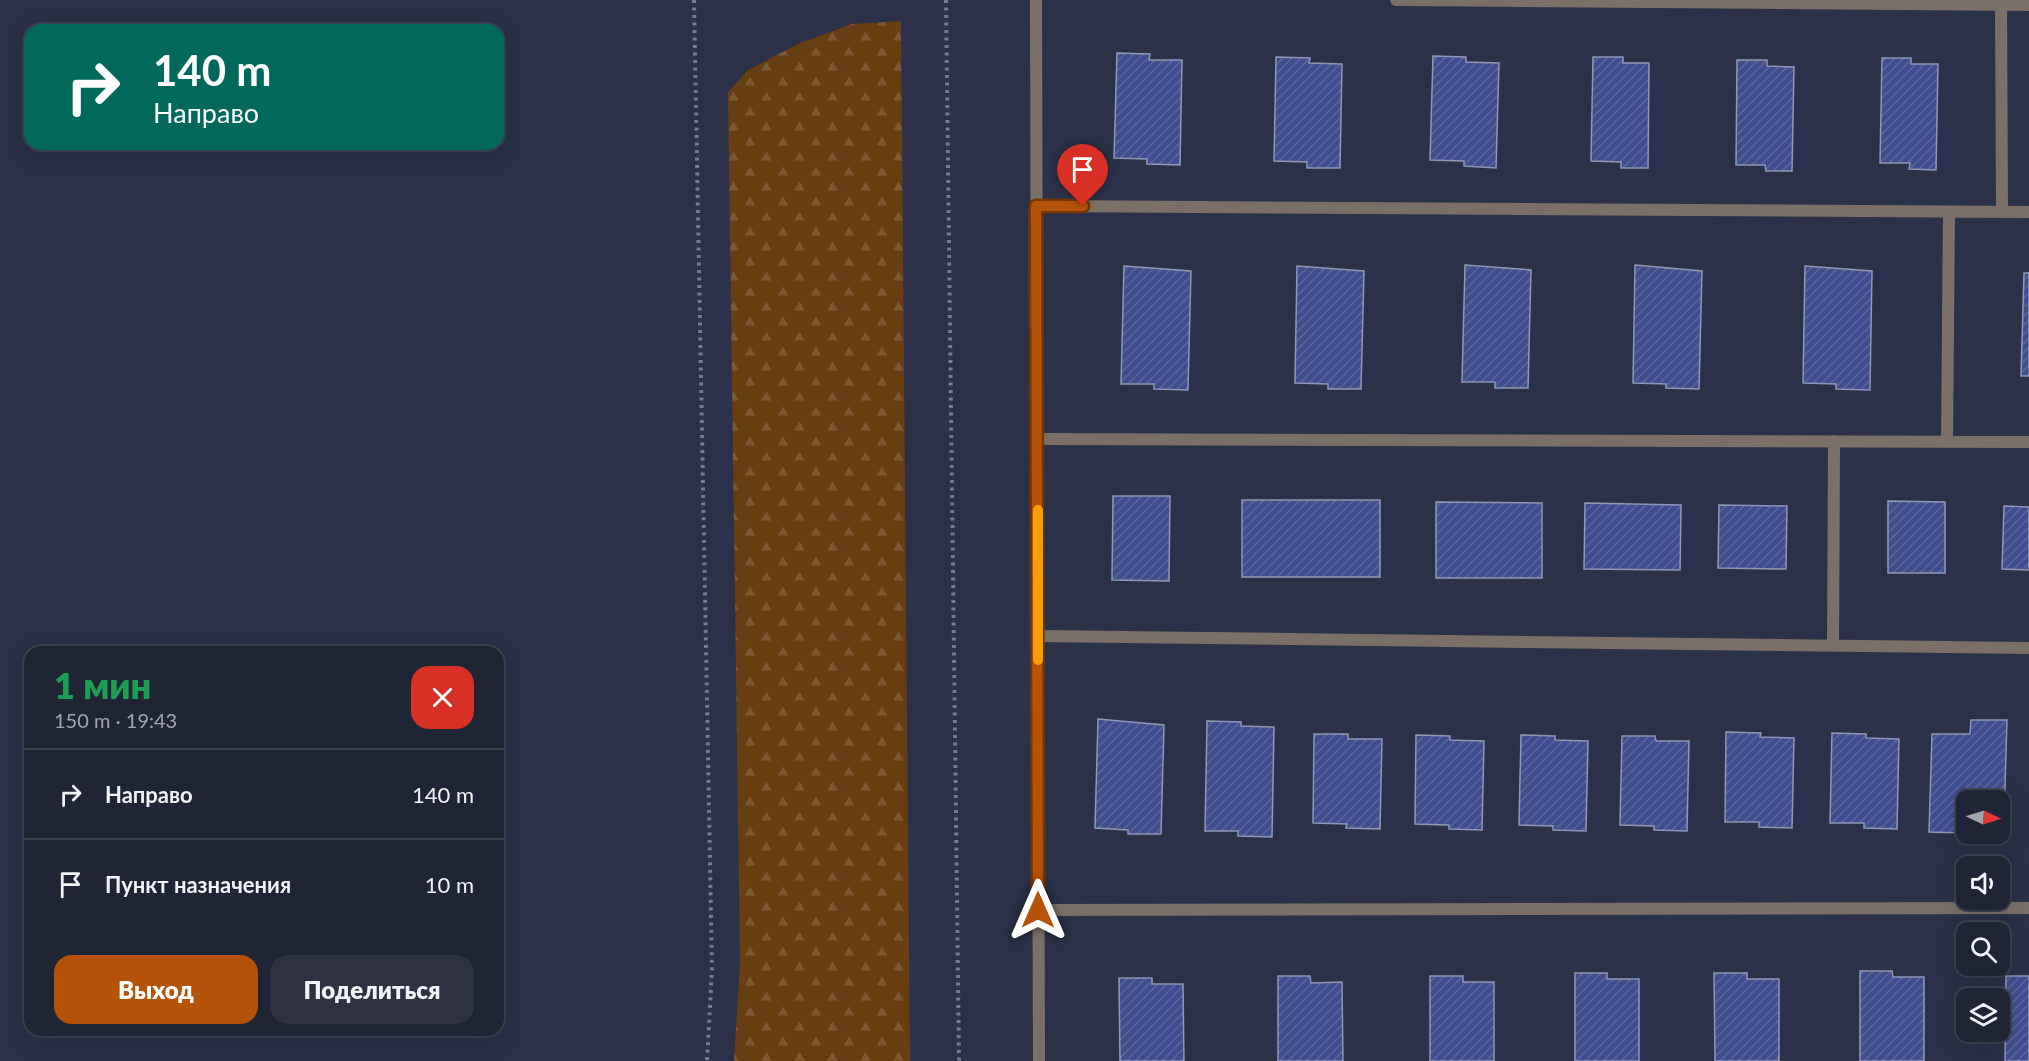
<!DOCTYPE html>
<html lang="ru">
<head>
<meta charset="utf-8">
<style>
	:root { --surface:#202536; --page:#2d3142; --text:#f1f3f6; --muted:#a2a5ad; --line:#3d4251; --accent:#b45309 }
	body { margin:0; font-family:Lato,sans-serif; background:var(--page); color:var(--text); height:100vh; display:flex; flex-direction:column; font-size:22px; white-space:nowrap }
	* { box-sizing:border-box; margin:0 }
	p { font-size:20px; color:var(--muted) }
	.icon { flex:none; width:33px; height:33px; fill:none; stroke:currentColor; stroke-width:2; stroke-linecap:round; stroke-linejoin:round }
	.map { position:relative; flex:1; overflow:hidden }
	.details { position:absolute; left:24px; top:646px; width:480px; height:390px; display:flex; flex-direction:column; background:var(--surface); border-radius:18px; box-shadow:0 6px 24px #0002,0 0 0 2px var(--line) }
	.details>* { flex:none }
	.banner { position:absolute; left:24px; top:24px; width:480px; height:126px; border-radius:18px; box-shadow:0 6px 24px #0002,0 0 0 2px var(--line); background:#00695c; color:#fff; overflow:hidden }
	.needle { width:39px; rotate:94deg }
	.controls { position:absolute; left:1956px; top:790px; display:grid; gap:12px }
	.controls a { display:grid; place-items:center; width:54px; height:54px; border-radius:12px; background:var(--surface); box-shadow:0 6px 24px #0002,0 0 0 2px var(--line); font-size:30px }
	.pin { position:absolute; display:grid; place-items:center; width:51px; height:51px; color:#fff; margin:-62px -26px; border-radius:50% 50% 50% 0; rotate:-45deg; box-shadow:0 0 6px #0007 }
	.pin .icon { rotate:45deg }
	.me { position:absolute; width:66px; margin:-33px; rotate:0deg; stroke-linejoin:round; filter:drop-shadow(0 0 4px #0008) }
	.turn { display:flex; align-items:center; gap:21px; height:126px; padding:0 30px; font-size:27px }
	.turn .icon { width:78px; height:78px; stroke-width:2.5 }
	.turn b { display:block; font-size:42px; line-height:51px }
	.round { display:grid; place-items:center; flex:none; width:63px; height:63px; border-radius:18px; background:var(--page) }
	.headline { display:flex; align-items:center; justify-content:space-between; height:102px; padding:0 30px }
	h1 { font-size:36px; font-weight:800; line-height:45px; color:#1e9e55 }
	.button { display:flex; gap:12px; margin-top:auto; padding:12px 30px }
	.button a { flex:1; height:69px; border-radius:18px; background:var(--accent); color:#fff; font-size:24px; font-weight:800; line-height:69px; text-align:center }
	.button a+a { background:var(--page); color:var(--text) }
	ul { padding:0; list-style:none }
	li { display:flex; align-items:center; gap:18px; height:90px; padding:0 30px; border-top:2px solid var(--line) }
	li div { flex:1 }
	li b { display:block; font-size:22px }
	li em { font-style:normal }
	.map>svg:first-child { display:block }
	.forest { fill:url(#forest-firs) }
	.building { fill:url(#building-hatch); stroke:#9098b5; stroke-width:1.5 }
	.lines { fill:none; stroke-linecap:round; stroke-linejoin:round }
	.path { stroke:#767c8f; stroke-width:4; stroke-dasharray:3 4.5; stroke-linecap:butt }
	.lane { stroke:#7b7067; stroke-width:12 }
	.street { stroke:#7b7067; stroke-width:12 }
	.route-casing { stroke:#753606; stroke-width:15 }
	.route { stroke:#b45309; stroke-width:10 }
	.slow { stroke:#f59e0b; stroke-width:10 }
</style>
</head>
<body>
<div class="map">
<svg width="2029" height="1061" viewBox="0 0 2029 1061">
	<defs>
		<pattern id="forest-firs" width="22" height="20" patternUnits="userSpaceOnUse" patternTransform="scale(1.5)"><rect width="22" height="20" fill="#673e12"/><path d="M5 1l3.5 6h-7zM16 11l3.5 6h-7z" fill="#7c5934"/></pattern>
		<pattern id="building-hatch" width="6" height="6" patternUnits="userSpaceOnUse" patternTransform="scale(1.5)"><rect width="6" height="6" fill="#404e90"/><path d="M-1 1l2-2M0 6l6-6M5 7l2-2" fill="none" stroke="#5a679f"/></pattern>
	</defs>
	<rect width="100%" height="100%" fill="#2a3148"/>
	<path class="forest" d="M901,21L910,1061H734L740,962L728,92L748,70L800,43L852,24Z"/>
	<path class="building" d="M1117,53L1150,54L1149,60H1182L1180,165L1147,164V159L1114,158Z
		M1433,56L1466,57V62L1499,63L1496,168L1464,166V161L1430,160Z
		M1276,57L1310,58L1309,63L1342,64L1340,168H1307V162L1274,161Z
		M1593,57H1623V63H1649L1648,168H1621V162L1591,161Z
		M1882,58H1911V64H1938L1936,170L1909,169L1910,163H1880Z
		M1737,60H1767V66L1794,67L1792,171H1766L1765,165H1736Z
		M1465,265L1531,270L1528,388H1495V382H1462Z
		M1635,265L1702,271L1699,389L1666,388V384L1633,383Z
		M1124,266L1191,271L1188,390L1154,389V384H1121Z
		M1297,266L1364,271L1361,389H1328V384L1295,383Z
		M1805,266L1872,271L1870,390L1836,389V384L1803,383Z
		M2024,273H2029V376H2021Z
		M1113,496H1170L1169,581L1112,580Z
		M1242,500H1380V577H1242Z
		M1888,501L1945,502V573H1888Z
		M1436,502L1542,503V578H1436Z
		M1585,503L1681,505L1680,570L1584,569Z
		M1719,505L1787,506L1786,569L1718,568Z
		M2004,506L2029,507V570L2002,569Z
		M1098,719L1164,725L1161,834H1128V830L1095,828Z
		M1971,720H2007L2004,821H2000V801H1966V833L1929,832L1932,734H1970Z
		M1207,721L1241,722V726L1274,727L1272,837L1238,836V831H1205Z
		M1726,732L1761,733L1760,737L1794,738L1792,828L1759,827V822H1725Z
		M1832,733L1866,734V738L1899,739L1897,829L1864,828V823H1830Z
		M1314,734H1348V739H1382L1380,829L1346,828L1347,824L1313,823Z
		M1416,735L1450,736V740L1484,741L1482,830L1449,829V825L1415,824Z
		M1521,735L1555,736V740L1588,741L1586,831L1553,830V826L1519,825Z
		M1622,736H1655L1656,741H1689L1687,831L1654,830V826L1620,825Z
		M1860,971H1892L1893,977H1924V1061H1860Z
		M1575,973H1607V979H1639V1061H1575Z
		M1714,973H1747V979H1779V1061H1715Z
		M1278,976H1310L1311,983L1342,982L1343,1061H1278Z
		M1430,976H1463V982H1494V1061H1430Z
		M2006,976H2029V1061H2005Z
		M1119,978H1152V984H1183L1184,1061H1120Z"/>
	<g class="lines">
		<path class="path" d="M694,0L712,970L707,1061
			M946,0L959,1061"/>
		<path class="lane" d="M2001,5L2002,212
			M1036,206L2029,212
			M1038,439L2029,442
			M1947,441L1949,212
			M1038,636L2029,648
			M1833,645L1834,441
			M1038,910L2029,908"/>
		<path class="street" d="M1036,0L1039,1061
			M1396,0L2029,5"/>
	</g>
	<g class="lines">
		<defs>
			<path id="route" d="M1038,910L1036,206H1083"/>
		</defs>
		<use href="#route" class="route-casing"/>
		<use href="#route" class="route"/>
		<path class="slow" d="M1038,660V510"/>
	</g>
</svg>
<div class="controls">
<a><svg class="needle" viewBox="-14 -14 28 28"><path d="M0-13l5 13h-10z" fill="#e53935"/><path d="M0 13l5-13h-10z" fill="#a2a5ad"/></svg></a>
<a><svg class="icon" aria-label="sound" viewBox="0 0 24 24"><path d="M4 9h4l5-4v14l-5-4H4zM17 9q2 3 0 6"/></svg></a>
<a><svg class="icon" aria-label="search" viewBox="0 0 24 24"><circle cx="10" cy="10" r="6"/><path d="M15 15l6 6"/></svg></a>
<a><svg class="icon" aria-label="layers" viewBox="0 0 24 24"><path d="M12 4l9 5-9 5-9-5zM3 14l9 5 9-5"/></svg></a>
</div>
<div class="pin" style="left:1083px;top:206px;background:#d93025"><svg class="icon" aria-label="arrive" viewBox="0 0 24 24"><path d="M6 21V4h12l-3 4 3 4H6"/></svg></div>
<svg class="me" style="left:1038px;top:910px" viewBox="-20 -20 40 40"><path d="M0-17L14 15 0 8-14 15z" fill="#b45309" stroke="#fff" stroke-width="4"/></svg>
<div class="banner">
<div class="turn"><svg class="icon" aria-label="right" viewBox="0 0 24 24"><path d="M7 20v-9h11M14 6l5 5-5 5"/></svg><div><b>140 m</b>Направо</div></div>
</div>
<section class="details">
<div class="headline"><div><h1>1 мин</h1><p>150 m · 19:43</p></div><a class="round" style="background:#d93025;color:#fff"><svg class="icon" aria-label="close" viewBox="0 0 24 24"><path d="M6 6l12 12M18 6L6 18"/></svg></a></div>
<ul>
<li><svg class="icon" aria-label="right" viewBox="0 0 24 24"><path d="M7 20v-9h11M14 6l5 5-5 5"/></svg><div><b>Направо</b></div><em>140 m</em></li>
<li><svg class="icon" aria-label="arrive" viewBox="0 0 24 24"><path d="M6 21V4h12l-3 4 3 4H6"/></svg><div><b>Пункт назначения</b></div><em>10 m</em></li>
</ul>
<div class="button"><a>Выход</a><a>Поделиться</a></div>
</section>
</div>
</body>
</html>
